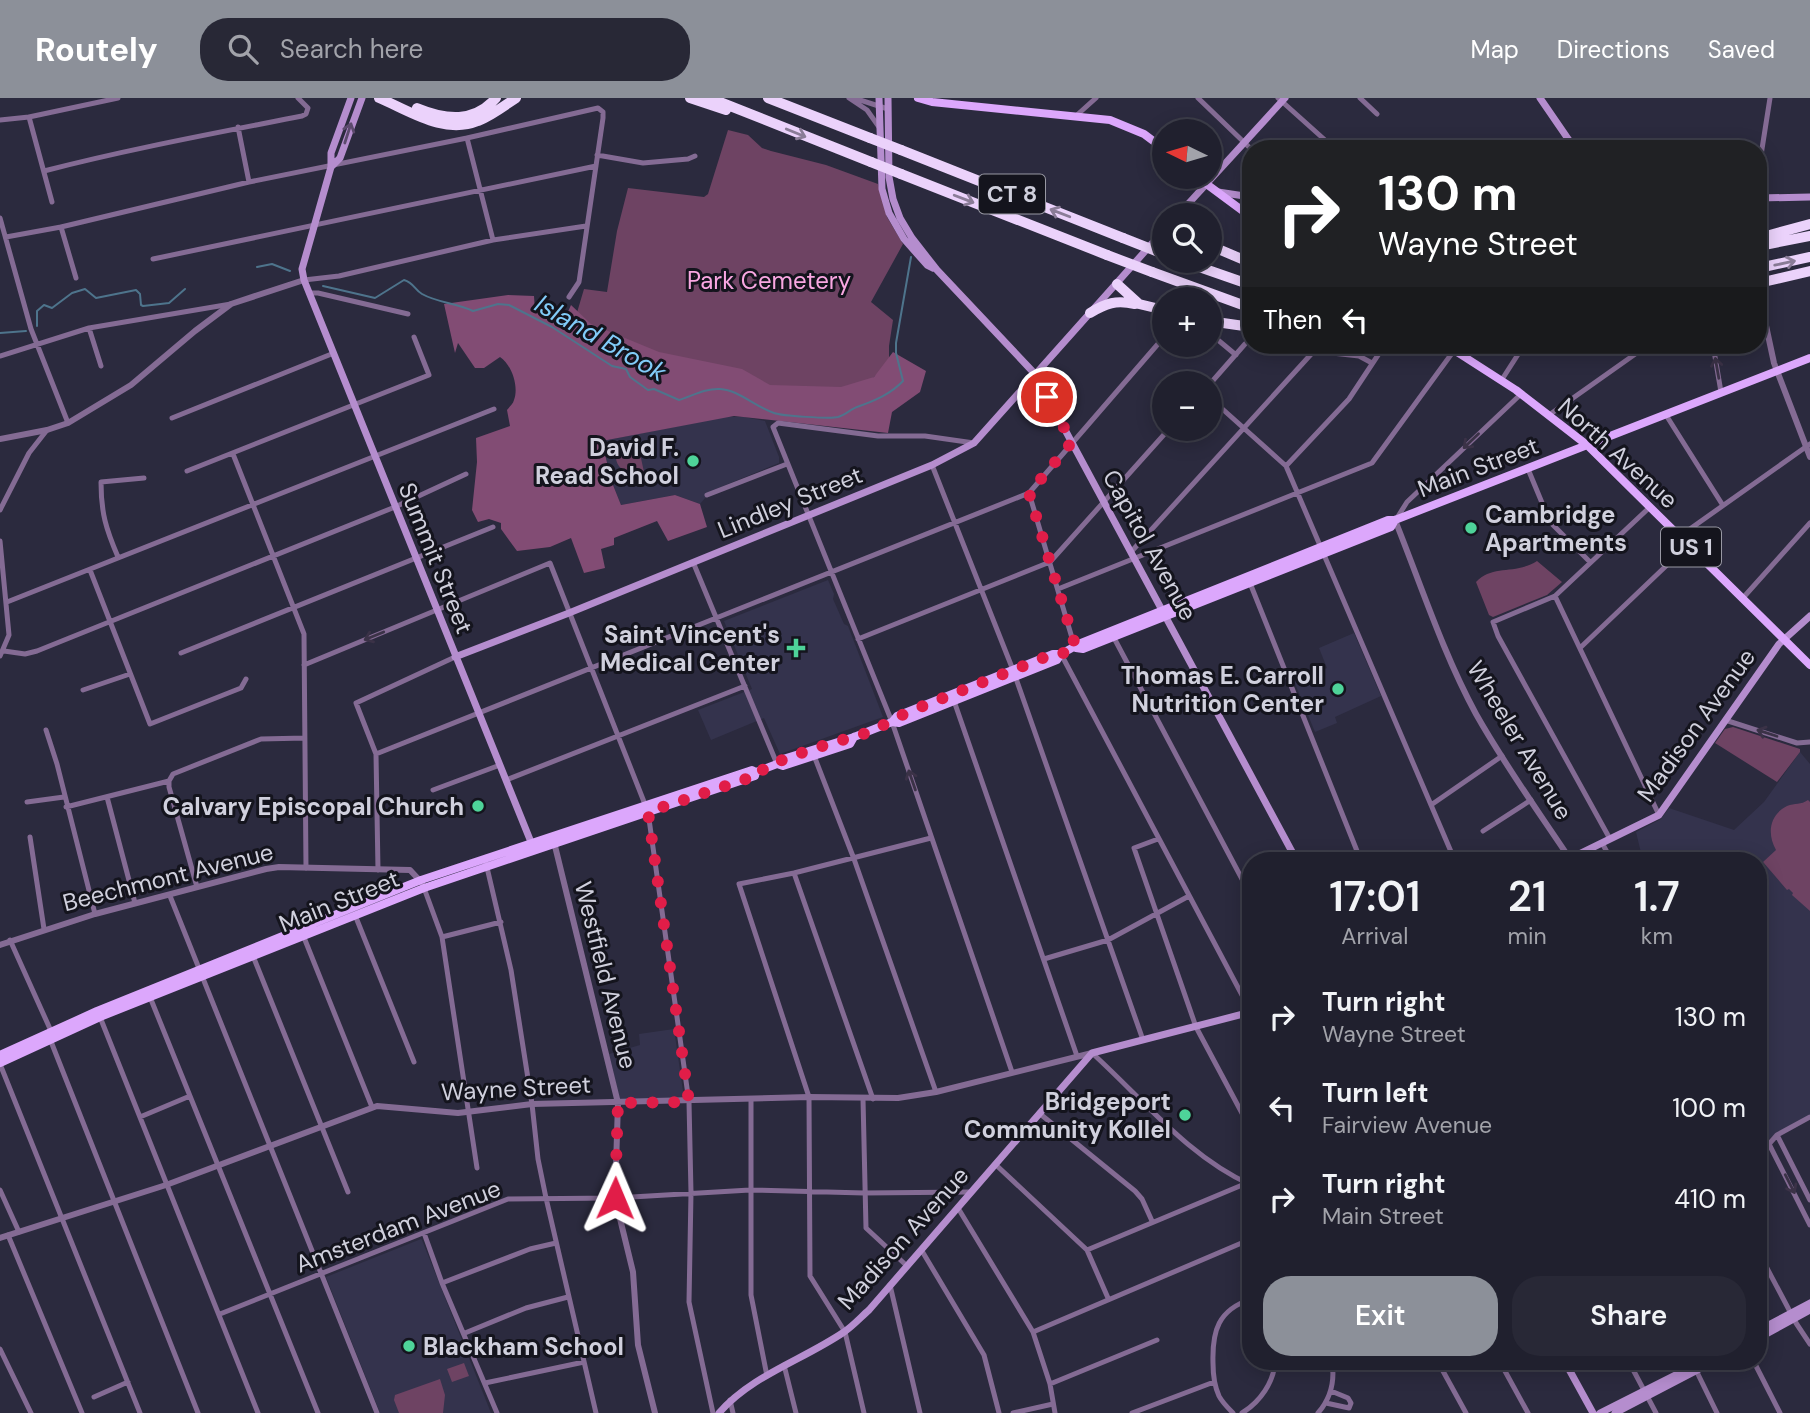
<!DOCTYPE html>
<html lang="en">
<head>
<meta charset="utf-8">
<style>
	:root { --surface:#20202e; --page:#282836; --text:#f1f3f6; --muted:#a2a3aa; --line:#3d3e4a; --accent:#8c9099 }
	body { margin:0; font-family:"DM Sans",sans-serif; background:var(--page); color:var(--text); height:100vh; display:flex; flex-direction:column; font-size:26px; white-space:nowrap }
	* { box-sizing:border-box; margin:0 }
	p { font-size:23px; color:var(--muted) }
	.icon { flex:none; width:38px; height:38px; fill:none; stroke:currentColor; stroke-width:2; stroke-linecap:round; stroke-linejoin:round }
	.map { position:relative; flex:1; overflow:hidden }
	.details { position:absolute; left:1242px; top:754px; width:525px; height:518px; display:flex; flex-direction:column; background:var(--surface); border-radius:28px; box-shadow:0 4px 18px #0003,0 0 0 2px var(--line) }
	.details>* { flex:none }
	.hud { position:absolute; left:1242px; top:42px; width:525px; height:214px; border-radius:28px; box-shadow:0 4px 18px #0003,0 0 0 2px var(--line); background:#202124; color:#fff; overflow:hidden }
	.needle { width:46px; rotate:275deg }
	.tools { position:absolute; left:1152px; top:21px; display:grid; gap:14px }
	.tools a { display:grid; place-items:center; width:70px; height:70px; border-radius:50%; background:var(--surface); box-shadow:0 4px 18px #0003,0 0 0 2px var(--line); font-size:35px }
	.pin { position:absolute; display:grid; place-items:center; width:60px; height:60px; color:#fff; margin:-30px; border:4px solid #fff; border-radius:50%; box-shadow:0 2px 7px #0007 }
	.me { position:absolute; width:77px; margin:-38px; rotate:1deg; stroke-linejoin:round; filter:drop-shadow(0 0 5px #0008) }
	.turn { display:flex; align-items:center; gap:24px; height:147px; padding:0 21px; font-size:32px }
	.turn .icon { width:91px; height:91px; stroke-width:2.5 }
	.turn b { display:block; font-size:49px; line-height:60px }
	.then { display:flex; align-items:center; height:66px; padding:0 21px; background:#0003; gap:14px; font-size:26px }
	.eta { display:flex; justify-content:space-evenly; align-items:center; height:119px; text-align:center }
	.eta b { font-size:42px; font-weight:600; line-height:49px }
	.cta { display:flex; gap:14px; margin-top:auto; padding:14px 21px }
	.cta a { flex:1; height:80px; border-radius:28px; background:var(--accent); color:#fff; font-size:28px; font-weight:600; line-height:80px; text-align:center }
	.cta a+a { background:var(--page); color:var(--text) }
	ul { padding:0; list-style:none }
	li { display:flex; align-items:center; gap:21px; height:91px; padding:0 21px }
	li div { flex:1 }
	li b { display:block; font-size:26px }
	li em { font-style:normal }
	header { display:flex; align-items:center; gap:42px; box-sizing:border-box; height:98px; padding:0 35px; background:var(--accent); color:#fff }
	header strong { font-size:33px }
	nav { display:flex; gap:38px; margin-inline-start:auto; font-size:24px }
	.search { width:490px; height:63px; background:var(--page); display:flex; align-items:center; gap:18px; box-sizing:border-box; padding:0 24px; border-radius:28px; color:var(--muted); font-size:26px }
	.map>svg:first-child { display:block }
	.built { fill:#34334d }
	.green { fill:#6e4363 }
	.forest { fill:#824c74 }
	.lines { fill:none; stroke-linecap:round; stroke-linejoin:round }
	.stream { stroke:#4e748c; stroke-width:2 }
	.minor { stroke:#846b94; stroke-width:5 }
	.tertiary { stroke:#846b94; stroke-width:6 }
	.secondary { stroke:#b58dce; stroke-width:7 }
	.primary { stroke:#dca7fc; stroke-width:8 }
	.motorway { stroke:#ebd2fb; stroke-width:10 }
	.motorway-bridge { stroke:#ebd2fb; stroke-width:10 }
	.oneway { stroke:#5c4a6d }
	.oneway2 { stroke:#8a7c97 }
	.oneway3 { stroke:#3b3247 }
	.route { stroke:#e11d48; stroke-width:12; stroke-dasharray:0 21.6 }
	.poi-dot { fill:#4ed399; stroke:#14141d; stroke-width:2.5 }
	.labels { text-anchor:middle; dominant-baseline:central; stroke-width:6; stroke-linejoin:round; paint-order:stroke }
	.shield { fill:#14141d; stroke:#9898a3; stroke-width:2 }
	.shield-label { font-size:23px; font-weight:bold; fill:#d0d0dd }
	.park-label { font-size:24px; fill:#f9a7e2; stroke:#14141d }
	.poi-label { font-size:24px; font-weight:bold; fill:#d0d0dd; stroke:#14141d; text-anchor:end }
	.street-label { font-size:24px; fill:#d0d0dd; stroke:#14141d }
	.water-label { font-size:26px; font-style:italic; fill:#82ccf9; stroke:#14141d }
</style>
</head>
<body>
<header>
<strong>Routely</strong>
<div class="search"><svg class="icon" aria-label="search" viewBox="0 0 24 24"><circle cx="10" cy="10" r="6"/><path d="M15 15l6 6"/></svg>Search here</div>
<nav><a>Map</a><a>Directions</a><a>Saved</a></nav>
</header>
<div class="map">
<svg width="1810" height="1315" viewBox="0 0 1810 1315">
	<rect width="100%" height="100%" fill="#2b2a3e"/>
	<path class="built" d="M725,319H744L765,323L779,359V365L711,393L700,406L675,397L621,407L611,382L602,343Z
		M828,482L834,496L833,501L844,526L848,528L883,619L780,656L764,620L711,642L698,612L752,591L724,523Z
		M1354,535L1381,598L1335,619L1337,625L1315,634L1294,583L1327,570L1319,550Z
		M1800,654L1810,666V1017L1770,1040L1767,1047L1759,1052V763H1643L1636,734L1661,721L1669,710L1734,732L1764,704Z
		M674,931L684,1000L620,1002L609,956L640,947L639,936Z
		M421,1141L422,1142L491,1315H380L326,1179Z"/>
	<path class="green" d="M728,32L748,37L762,50L771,53L826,67L878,86L887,119L903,146L871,204L893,222L889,248V267L835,310L573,228L584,191L607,194L617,133L628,90L704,99L708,96Z
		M624,346L639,351L644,374C623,383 605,359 624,346Z
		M1537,463L1562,484L1547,497L1493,519L1489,517L1476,484C1493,466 1515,477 1537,463Z
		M1733,629L1800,651V654L1777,684L1715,645L1725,631Z
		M1808,702L1810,704V813L1792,797L1793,795L1789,791L1787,792L1763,764L1776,752C1767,736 1769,717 1787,708C1795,705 1801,707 1808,702Z
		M464,1265L469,1278L452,1284L447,1271Z
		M440,1281L445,1297L443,1315H399L394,1302L395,1297Z"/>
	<path class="forest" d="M508,197L534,198L535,213L563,225L571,207L591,226L659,254L742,271L770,287L841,289L874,279L893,254L926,273L920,294L892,314L888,335L734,318L602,343L611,382L621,407L675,397L700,406L707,429L668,443L657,423L614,440V447L601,451L605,470L584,475L571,440L550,449L517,453L501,431V425L489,421L478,424L472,412L477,364L476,340L510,328L507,312C510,308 513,306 514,302C519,289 512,267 500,259L484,270H475L458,245L455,255L444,206Z"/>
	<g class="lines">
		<path class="stream" d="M257,169L272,166L290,173
			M323,188L375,200L404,182C414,185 415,192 422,196C438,205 457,205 473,213L498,206L509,207L552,229L612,268L626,271L630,279L648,292L654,291L679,302C692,298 706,290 720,291C739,292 755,309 774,315C782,318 830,321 838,319C845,317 851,311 857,309C874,303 891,296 903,283L896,255V245L911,159
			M37,228V213L44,207L52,210L72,195L85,191L96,200L136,192L140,196L141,207L143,208L169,205L185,191
			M0,235L26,233"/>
		<path class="minor" d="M849,0L867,12L879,29
			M854,0L888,11
			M1198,0L1251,51
			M1278,0L1335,51
			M1360,0L1377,16
			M1077,17L1096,0
			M29,19L52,104
			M0,22L29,19L118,0
			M238,29L249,84
			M467,40L493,142
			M597,57L643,65L688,61L695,58
			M1759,70L1770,0
			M44,73C129,51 216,35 302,18L306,16L308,10L298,0
			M0,120L31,231L68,325
			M61,129L76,180
			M6,139L61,129L249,84L467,40L598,10L603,14V20L579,184L569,199
			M1244,144L1251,136
			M153,161L596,68
			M304,182L339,178L493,142L586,128
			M309,195H318L408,216
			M89,230L101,268
			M1209,239L1218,242L1236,257
			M1713,247L1721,294
			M0,258L89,230L231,206
			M1501,283L1524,247
			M1209,287L1245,246
			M1209,299L1286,368L1455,763
			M1549,317L1648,247
			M1666,317L1722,406
			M172,320L334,255
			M974,345L925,338H878L778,325L773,329L892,624L1012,974
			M233,356L304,536L306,770
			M932,367L1013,572L1143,942
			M1286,368L1349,301L1382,251
			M1528,371L1550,424L1590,464
			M187,373L429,277L414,239
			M707,397L787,366
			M0,412L29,355L47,332
			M1397,420L1407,404L1521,296
			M1680,438L1810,346
			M0,443L9,537L0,558
			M1131,454L1314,253L1359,258L1372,265
			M118,459C106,431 101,415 101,384L144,380
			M693,464L777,666
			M90,472L150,626L241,590L246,581
			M1250,485L1361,763
			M1058,491L1372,365L1458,247
			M1555,498L1659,717
			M1742,501L1810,425
			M7,504L494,311
			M1113,538L1251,798
			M858,541L1050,464L1169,331
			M1581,549L1688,447
			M1075,550L1029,395L1164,239
			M4,553L25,556L37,553L395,409L466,376
			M181,555L493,429
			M1061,556L1251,914
			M304,567L550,465L648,714L689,1004L691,1095L689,1204L713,1315
			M83,592L130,576
			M953,600L1077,958
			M1725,622L1797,645L1810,644
			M46,632L57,666L95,816
			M813,655L854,761L936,994
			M376,656L1029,395
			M506,682L745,588
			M169,683L173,676L261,641L305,640
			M169,683V689L197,789
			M433,692L500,667
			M107,699L135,805
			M27,704L64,699
			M1431,707L1502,658
			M66,709L169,683
			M1483,733L1531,702
			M30,739L44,831
			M1158,741L1134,750L1196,929L1251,1032
			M1610,741L1498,538L1493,524L1555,498L1650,409
			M1602,745L1612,763
			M485,761L511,872L532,1006L538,1061L546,1100L596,1315
			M378,772L376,656L356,605L455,559
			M794,775L873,1001
			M424,790L442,839L477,1070
			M170,798L377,1315
			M355,817L414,964
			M303,837L372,1009
			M442,839L501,824
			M10,842L51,933L50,941L198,1315
			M253,858L348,1094
			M1044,861L1108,842L1189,798
			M150,899L318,1315
			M100,919L258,1315
			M1092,955C1143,1001 1187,1058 1251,1087
			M0,966L140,1315
			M751,1001V1197L767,1278
			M863,1001L866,1130L907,1168
			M1039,1015L1135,1093L1142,1101L1152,1123
			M140,1019L190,998
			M1810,1019L1777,1037L1769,1046L1810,1127
			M1777,1037L1810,1102
			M995,1066L1087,1152L1108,1200
			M0,1092L19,1134
			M958,1110L1033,1234L1050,1286L1055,1315
			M424,1135L442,1185L497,1315
			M8,1137L82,1315
			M1087,1152L1247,1085
			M922,1153L984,1257L999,1315
			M1759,1155L1796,1225L1810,1246
			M442,1185L530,1151L556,1145
			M890,1187L920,1315
			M220,1216L508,1101L615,1100L750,1092L864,1095L971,1094
			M1033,1234L1251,1141
			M465,1235L526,1210L568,1199
			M0,1251L31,1315
			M1438,1264L1466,1315
			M1500,1264L1528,1315
			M1629,1264L1656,1315
			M1692,1264L1717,1315
			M1754,1264L1780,1315
			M784,1267L796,1315
			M485,1285L584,1264
			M1050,1286L1157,1242
			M94,1299L128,1284
			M730,1302L733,1315
			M1326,1305L1349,1310L1351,1305L1348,1300L1331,1293
			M864,1315L845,1234L810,1178L809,999L739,786L794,775L931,740
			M1013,1315L1053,1306
			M1132,1315L1214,1284
			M1233,1315C1228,1310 1222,1304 1219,1298C1214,1287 1213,1277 1213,1265C1212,1233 1218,1212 1251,1201
			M1242,1315C1260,1304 1274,1284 1275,1264
			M1318,1315C1331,1300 1335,1283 1332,1264"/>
		<path class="tertiary" d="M1759,195L1774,265L1810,359
			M0,341L47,332L68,325L131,287L195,233L231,206L304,182
			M1395,422C1421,487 1443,555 1476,616C1504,666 1538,713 1570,761
			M554,744L618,1005L615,1100L633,1174L638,1247L655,1315
			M0,847L95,816L266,771L279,769L410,772L422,785
			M0,1140L166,1087L377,1008L458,1015L532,1006L809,999L898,1000L936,994L1092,955"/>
		<path class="secondary" d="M351,0L331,55V69L302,171L304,182L533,749
			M879,0L882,91L889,115L904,141L927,167L933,170
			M888,0L889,79L893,101L900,120L912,140L937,172L1035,276L1297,763
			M1540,0L1575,51
			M332,68L340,60L362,0
			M1218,94L1251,99
			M1759,100L1810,99
			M1178,117L1285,0
			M455,559L569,515L932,367L974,345L1164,132
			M1565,763L1659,717L1779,546L1810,518
			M1759,1232L1810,1205
			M1759,1240L1810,1212
			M1565,1264L1593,1315
			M719,1315C752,1277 803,1262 844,1234C853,1228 861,1219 869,1212L1092,955L1251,914
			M1600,1315L1701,1264
			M1615,1315L1713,1264"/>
		<path class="primary" d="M918,0L932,4L1110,22L1144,36L1164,51
			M1197,79L1251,119
			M1446,247L1516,292L1587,347L1810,567
			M1076,550L1083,551L1391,429L1395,422
			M892,624L899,625L1057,562L1061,556
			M777,666L783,668L850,646L854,639
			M0,957L97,913L421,782L752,672L756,674L777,666L783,661L854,639L892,624L897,618L1053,556H1061L1081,545L1388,422H1395L1810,260
			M0,965L100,919L424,790L755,678L756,674"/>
		<path class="motorway" d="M379,0C410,13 444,37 478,23C491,18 504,8 516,0
			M690,0L726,12
			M710,0L871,64
			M768,0L870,40
			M417,10C446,22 474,25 496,0
			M901,52L1123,140
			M901,76L1107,157
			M1759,140L1810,126
			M1209,147L1251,165
			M1759,148L1810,138
			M1182,163L1251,187
			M1759,170L1810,159
			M1152,174L1251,210
			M1759,185L1810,173
			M1117,186L1139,206L1164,212
			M1090,215C1106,205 1116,202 1135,206
			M1209,223L1251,229"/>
		<path class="motorway-bridge" d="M870,40L901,52
			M871,64L901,76
			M1123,140L1161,155
			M1107,157L1152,174"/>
	</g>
	<defs><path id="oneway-shaft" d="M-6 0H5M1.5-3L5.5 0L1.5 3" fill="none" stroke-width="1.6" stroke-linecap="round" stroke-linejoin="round" transform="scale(1.75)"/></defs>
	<use class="oneway" href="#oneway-shaft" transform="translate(348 35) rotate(-72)"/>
	<g class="oneway2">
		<use href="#oneway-shaft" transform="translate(796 35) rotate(22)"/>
		<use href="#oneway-shaft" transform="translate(964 101) rotate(21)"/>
		<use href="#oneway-shaft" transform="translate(1060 115) rotate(-159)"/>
		<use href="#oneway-shaft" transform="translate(1785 165) rotate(-12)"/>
	</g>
	<g class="oneway3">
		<use href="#oneway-shaft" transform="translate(1717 270) rotate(-100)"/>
		<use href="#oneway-shaft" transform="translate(1471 343) rotate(136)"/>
		<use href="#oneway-shaft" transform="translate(374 538) rotate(158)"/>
		<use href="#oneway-shaft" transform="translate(1767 635) rotate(-162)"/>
		<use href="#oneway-shaft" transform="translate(912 682) rotate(-109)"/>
		<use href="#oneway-shaft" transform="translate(1790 1086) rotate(63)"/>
	</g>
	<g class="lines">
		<path class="route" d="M615,1100L618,1005L689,1004L648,714L755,678L756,674L777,667L783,661C808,653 833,644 857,638C878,632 894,620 913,612L1053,556H1061L1076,550L1029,395L1072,344L1047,299"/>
	</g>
	<g class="poi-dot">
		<circle cx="693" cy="363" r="7"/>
		<circle cx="1471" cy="430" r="7"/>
		<path d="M792.5 539.5h7v7h7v7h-7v7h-7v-7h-7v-7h7z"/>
		<circle cx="1338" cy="591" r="7"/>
		<circle cx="478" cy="708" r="7"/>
		<circle cx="1185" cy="1017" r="7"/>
		<circle cx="409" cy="1248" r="7"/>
	</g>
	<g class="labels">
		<g class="shield">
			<rect x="979" y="76.5" width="66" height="39" rx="5"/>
			<rect x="1661" y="429.5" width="60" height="39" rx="5"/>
		</g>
		<g class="shield-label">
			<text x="1012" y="96">CT 8</text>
			<text x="1691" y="449">US 1</text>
		</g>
		<g class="park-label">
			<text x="769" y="182">Park Cemetery</text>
		</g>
		<g class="poi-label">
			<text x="679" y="349">David F.<tspan x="679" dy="28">Read School</tspan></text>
			<text x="1485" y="416" text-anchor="start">Cambridge<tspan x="1485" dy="28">Apartments</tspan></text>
			<text x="780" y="536">Saint Vincent's<tspan x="780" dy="28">Medical Center</tspan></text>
			<text x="1324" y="577">Thomas E. Carroll<tspan x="1324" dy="28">Nutrition Center</tspan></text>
			<text x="464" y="708">Calvary Episcopal Church</text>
			<text x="1171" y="1003">Bridgeport<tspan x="1171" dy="28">Community Kollel</tspan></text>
			<text x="423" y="1248" text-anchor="start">Blackham School</text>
		</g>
		<g class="street-label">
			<text transform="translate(1618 355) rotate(42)">North Avenue</text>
			<text transform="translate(1478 369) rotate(-21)">Main Street</text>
			<text transform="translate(790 404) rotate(-22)">Lindley Street</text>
			<text transform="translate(1150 447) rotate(61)">Capitol Avenue</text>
			<text transform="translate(436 460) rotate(68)">Summit Street</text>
			<text transform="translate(1696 627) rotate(-54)">Madison Avenue</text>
			<text transform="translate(1520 642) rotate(59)">Wheeler Avenue</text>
			<text transform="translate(168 779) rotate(-14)">Beechmont Avenue</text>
			<text transform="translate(339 803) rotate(-22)">Main Street</text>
			<text transform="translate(606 877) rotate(76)">Westfield Avenue</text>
			<text transform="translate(516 990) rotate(-3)">Wayne Street</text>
			<text transform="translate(398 1128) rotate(-21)">Amsterdam Avenue</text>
			<text transform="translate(903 1140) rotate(-48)">Madison Avenue</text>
		</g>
		<g class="water-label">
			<text transform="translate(601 240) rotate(30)">Island Brook</text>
		</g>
	</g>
</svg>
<div class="tools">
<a><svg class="needle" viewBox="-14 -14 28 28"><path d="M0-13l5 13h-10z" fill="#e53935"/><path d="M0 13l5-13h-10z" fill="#a2a3aa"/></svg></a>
<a><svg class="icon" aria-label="search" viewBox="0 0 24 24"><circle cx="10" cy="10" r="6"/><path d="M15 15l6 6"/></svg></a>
<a>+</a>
<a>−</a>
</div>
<div class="pin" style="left:1047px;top:299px;background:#d93025"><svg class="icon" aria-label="arrive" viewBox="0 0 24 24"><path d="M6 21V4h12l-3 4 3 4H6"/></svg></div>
<svg class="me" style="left:615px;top:1100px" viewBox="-20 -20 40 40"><path d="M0-17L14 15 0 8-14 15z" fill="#e11d48" stroke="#fff" stroke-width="4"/></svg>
<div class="hud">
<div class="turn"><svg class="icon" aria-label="right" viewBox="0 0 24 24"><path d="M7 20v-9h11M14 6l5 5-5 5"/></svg><div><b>130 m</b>Wayne Street</div></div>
<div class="then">Then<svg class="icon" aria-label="left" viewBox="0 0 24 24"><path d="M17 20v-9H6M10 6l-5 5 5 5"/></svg></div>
</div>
<section class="details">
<div class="eta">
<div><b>17:01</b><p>Arrival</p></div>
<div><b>21</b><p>min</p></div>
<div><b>1.7</b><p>km</p></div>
</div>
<ul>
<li><svg class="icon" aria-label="right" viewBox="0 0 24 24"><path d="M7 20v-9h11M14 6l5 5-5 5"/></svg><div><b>Turn right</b><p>Wayne Street</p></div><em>130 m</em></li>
<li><svg class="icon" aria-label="left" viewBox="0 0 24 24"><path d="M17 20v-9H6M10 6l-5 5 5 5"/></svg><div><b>Turn left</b><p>Fairview Avenue</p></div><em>100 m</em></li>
<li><svg class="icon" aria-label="right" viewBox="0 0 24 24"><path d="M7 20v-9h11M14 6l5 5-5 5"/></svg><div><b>Turn right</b><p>Main Street</p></div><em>410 m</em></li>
</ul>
<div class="cta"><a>Exit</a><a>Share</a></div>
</section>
</div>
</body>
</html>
